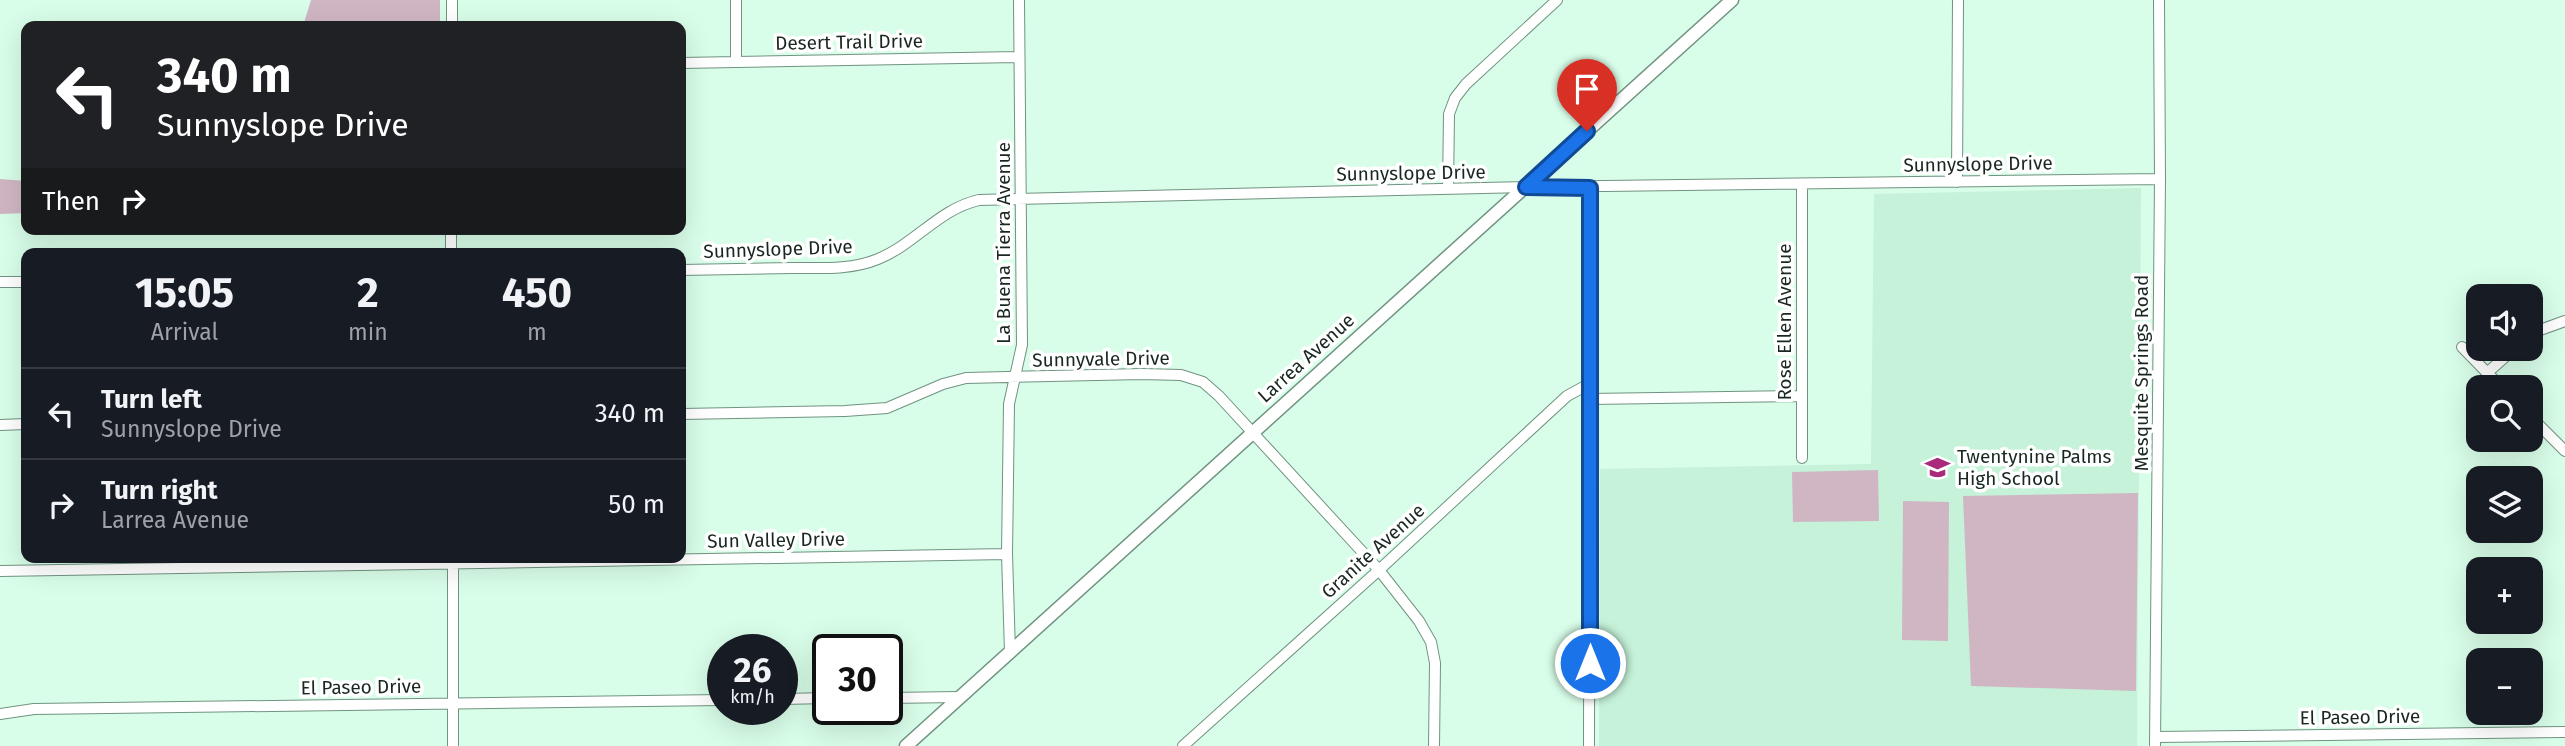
<!DOCTYPE html>
<html lang="en">
<head>
<meta charset="utf-8">
<style>
	:root { --surface:#171b24; --page:#20242c; --text:#f1f3f6; --muted:#9ea1a6; --line:#363941 }
	body { margin:0; font-family:"Fira Sans",sans-serif; background:var(--page); color:var(--text); height:100vh; display:flex; flex-direction:column; font-size:26px; white-space:nowrap }
	* { box-sizing:border-box; margin:0 }
	p { font-size:23px; color:var(--muted) }
	.icon { flex:none; width:38px; height:38px; fill:none; stroke:currentColor; stroke-width:2; stroke-linecap:round; stroke-linejoin:round }
	.map { position:relative; flex:1; overflow:hidden }
	.sheet { position:absolute; left:21px; top:248px; width:665px; height:315px; display:flex; flex-direction:column; background:var(--surface); border-radius:14px; box-shadow:0 7px 28px #0002 }
	.sheet>* { flex:none }
	.hud { position:absolute; left:21px; top:21px; width:665px; height:214px; border-radius:14px; box-shadow:0 7px 28px #0002; background:#202124; color:#fff; overflow:hidden }
	.tools { position:absolute; left:2466px; top:284px; display:grid; gap:14px }
	.tools a { display:grid; place-items:center; width:77px; height:77px; border-radius:14px; background:var(--surface); box-shadow:0 7px 28px #0002; font-size:35px }
	.speed { position:absolute; left:707px; top:634px; display:flex; gap:14px; font-size:35px; font-weight:700; text-align:center }
	.speed>* { display:grid; place-content:center; width:91px; height:91px; border-radius:50%; background:var(--surface); box-shadow:0 7px 28px #0002; line-height:1 }
	.speed small { font-size:18px; font-weight:400 }
	.speed .limit { border:4px solid #111; border-radius:10px; background:#fff; color:#111 }
	.pin { position:absolute; display:grid; place-items:center; width:60px; height:60px; color:#fff; margin:-72px -30px; border-radius:50% 50% 50% 0; rotate:-45deg; box-shadow:0 0 7px #0007 }
	.pin .icon { rotate:45deg }
	.me { position:absolute; width:77px; margin:-38px; rotate:0deg; stroke-linejoin:round; filter:drop-shadow(0 0 5px #0008) }
	.turn { display:flex; align-items:center; gap:24px; height:147px; padding:0 21px; font-size:32px }
	.turn .icon { width:91px; height:91px; stroke-width:2.5 }
	.turn b { display:block; font-size:49px; line-height:60px }
	.then { display:flex; align-items:center; height:66px; padding:0 21px; background:#0003; gap:14px; font-size:26px }
	.eta { display:flex; justify-content:space-evenly; align-items:center; height:119px; text-align:center }
	.eta b { font-size:42px; font-weight:700; line-height:49px }
	ul { padding:0; list-style:none }
	li { display:flex; align-items:center; gap:21px; height:91px; padding:0 21px; border-top:2px solid var(--line) }
	li div { flex:1 }
	li b { display:block; font-size:26px }
	li em { font-style:normal }
	.map>svg:first-child { display:block }
	.built { fill:#c5f2d9 }
	.green { fill:#d0b6c3 }
	.lines { fill:none; stroke-linecap:round; stroke-linejoin:round }
	.minor-casing { stroke:#719381; stroke-width:12 }
	.major-casing { stroke:#719381; stroke-width:15 }
	.minor { stroke:#fff; stroke-width:10 }
	.major { stroke:#fff; stroke-width:12 }
	.route-casing { stroke:#114b97; stroke-width:18 }
	.route { stroke:#1a73e8; stroke-width:12 }
	.labels { text-anchor:middle; dominant-baseline:central; stroke-width:7; stroke-linejoin:round; paint-order:stroke }
	.street-label { font-size:19px; fill:#192720; stroke:#fff }
	.poi-label { font-size:19px; fill:#192720; stroke:#fff; text-anchor:start }
</style>
</head>
<body>
<div class="map">
<svg width="2565" height="746" viewBox="0 0 2565 746">
	<rect width="100%" height="100%" fill="#d8fde8"/>
	<path class="built" d="M2141,188L2137,746H1599L1600,469L1871,464L1874,194Z"/>
	<path class="green" d="M311,0H440V26H303Z
		M0,179L26,181V213L0,214Z
		M1878,470L1879,521L1793,522L1792,472Z
		M2138,493L2136,691L1971,686L1963,496Z
		M1903,501L1949,502L1948,641L1902,640Z"/>
	<g class="lines">
		<defs>
			<path id="minor" d="M452,26V0
				M736,62V0
				M681,63L1019,57
				M1957,182L1958,0
				M1448,189L1449,114L1455,98L1466,84L1557,0
				M451,254V229
				M681,270C718,269 756,269 793,268C821,268 852,270 878,259C915,244 939,209 979,200L1526,187L2160,179
				M0,282H26
				M2530,337L2540,330L2565,321
				M2462,347L2501,387
				M2487,373L2515,348
				M1589,399L1802,396
				M681,414L845,411L887,408L943,384L966,378L1142,374L1181,375L1203,382L1219,396L1379,570L1419,621L1431,642L1435,663L1434,746
				M2530,416L2565,451
				M0,425L26,424
				M1802,458V185
				M453,558V746
				M0,571L1007,554
				M1010,652L1007,554L1009,404L1022,345L1019,0
				M887,698L959,697
				M782,699L828,698
				M0,714L34,709L723,700
				M2155,737L2565,732
				M1183,746L1379,570L1567,396L1589,384
				M1589,746L1590,188
				M2155,746L2160,179L2159,0"/>
			<path id="major" d="M906,746L1732,0"/>
		</defs>
		<use href="#minor" class="minor-casing"/>
		<use href="#major" class="major-casing"/>
		<use href="#minor" class="minor"/>
		<use href="#major" class="major"/>
	</g>
	<g class="lines">
		<defs>
			<path id="route" d="M1587,131L1526,187L1590,188V663"/>
		</defs>
		<use href="#route" class="route-casing"/>
		<use href="#route" class="route"/>
	</g>
	<defs>
		<symbol id="school-bare" viewBox="-9 -9 18 18"><path d="M0-5L7-2L0 1L-7-2ZM-4 1L0 2.5L4 1V4Q0 6-4 4Z" fill="#a92a7a" stroke="#fff" stroke-width="2.5" paint-order="stroke"/></symbol>
	</defs>
	<g fill-rule="evenodd">
		<use href="#school-bare" x="1920" y="450" width="35" height="35"/>
	</g>
	<g class="labels">
		<g class="street-label">
			<text transform="translate(849 42) rotate(-1)">Desert Trail Drive</text>
			<text transform="translate(1978 164) rotate(-1)">Sunnyslope Drive</text>
			<text transform="translate(1411 173) rotate(-1)">Sunnyslope Drive</text>
			<text transform="translate(1003 243) rotate(-90)">La Buena Tierra Avenue</text>
			<text transform="translate(778 249) rotate(-2)">Sunnyslope Drive</text>
			<text transform="translate(1784 322) rotate(-90)">Rose Ellen Avenue</text>
			<text transform="translate(1306 358) rotate(-42)">Larrea Avenue</text>
			<text transform="translate(1101 359) rotate(-1)">Sunnyvale Drive</text>
			<text transform="translate(2141 373) rotate(-90)">Mesquite Springs Road</text>
			<text transform="translate(776 540) rotate(-1)">Sun Valley Drive</text>
			<text transform="translate(1373 551) rotate(-42)">Granite Avenue</text>
			<text transform="translate(361 687) rotate(-1)">El Paseo Drive</text>
			<text transform="translate(2360 717) rotate(-1)">El Paseo Drive</text>
		</g>
		<g class="poi-label">
			<text x="1957" y="456">Twentynine Palms<tspan x="1957" dy="22">High School</tspan></text>
		</g>
	</g>
</svg>
<div class="tools">
<a><svg class="icon" aria-label="sound" viewBox="0 0 24 24"><path d="M4 9h4l5-4v14l-5-4H4zM17 9q2 3 0 6"/></svg></a>
<a><svg class="icon" aria-label="search" viewBox="0 0 24 24"><circle cx="10" cy="10" r="6"/><path d="M15 15l6 6"/></svg></a>
<a><svg class="icon" aria-label="layers" viewBox="0 0 24 24"><path d="M12 4l9 5-9 5-9-5zM3 14l9 5 9-5"/></svg></a>
<a>+</a>
<a>−</a>
</div>
<div class="speed"><div>26<small>km/h</small></div><div class="limit">30</div></div>
<div class="pin" style="left:1587px;top:131px;background:#d93025"><svg class="icon" aria-label="arrive" viewBox="0 0 24 24"><path d="M6 21V4h12l-3 4 3 4H6"/></svg></div>
<svg class="me" style="left:1590px;top:663px" viewBox="-20 -20 40 40"><circle r="17" fill="#1a73e8" stroke="#fff" stroke-width="3"/><path d="M0-11L8 9 0 5-8 9z" fill="#fff"/></svg>
<div class="hud">
<div class="turn"><svg class="icon" aria-label="left" viewBox="0 0 24 24"><path d="M17 20v-9H6M10 6l-5 5 5 5"/></svg><div><b>340 m</b>Sunnyslope Drive</div></div>
<div class="then">Then<svg class="icon" aria-label="right" viewBox="0 0 24 24"><path d="M7 20v-9h11M14 6l5 5-5 5"/></svg></div>
</div>
<section class="sheet">
<div class="eta">
<div><b>15:05</b><p>Arrival</p></div>
<div><b>2</b><p>min</p></div>
<div><b>450</b><p>m</p></div>
</div>
<ul>
<li><svg class="icon" aria-label="left" viewBox="0 0 24 24"><path d="M17 20v-9H6M10 6l-5 5 5 5"/></svg><div><b>Turn left</b><p>Sunnyslope Drive</p></div><em>340 m</em></li>
<li><svg class="icon" aria-label="right" viewBox="0 0 24 24"><path d="M7 20v-9h11M14 6l5 5-5 5"/></svg><div><b>Turn right</b><p>Larrea Avenue</p></div><em>50 m</em></li>
</ul>
</section>
</div>
</body>
</html>
